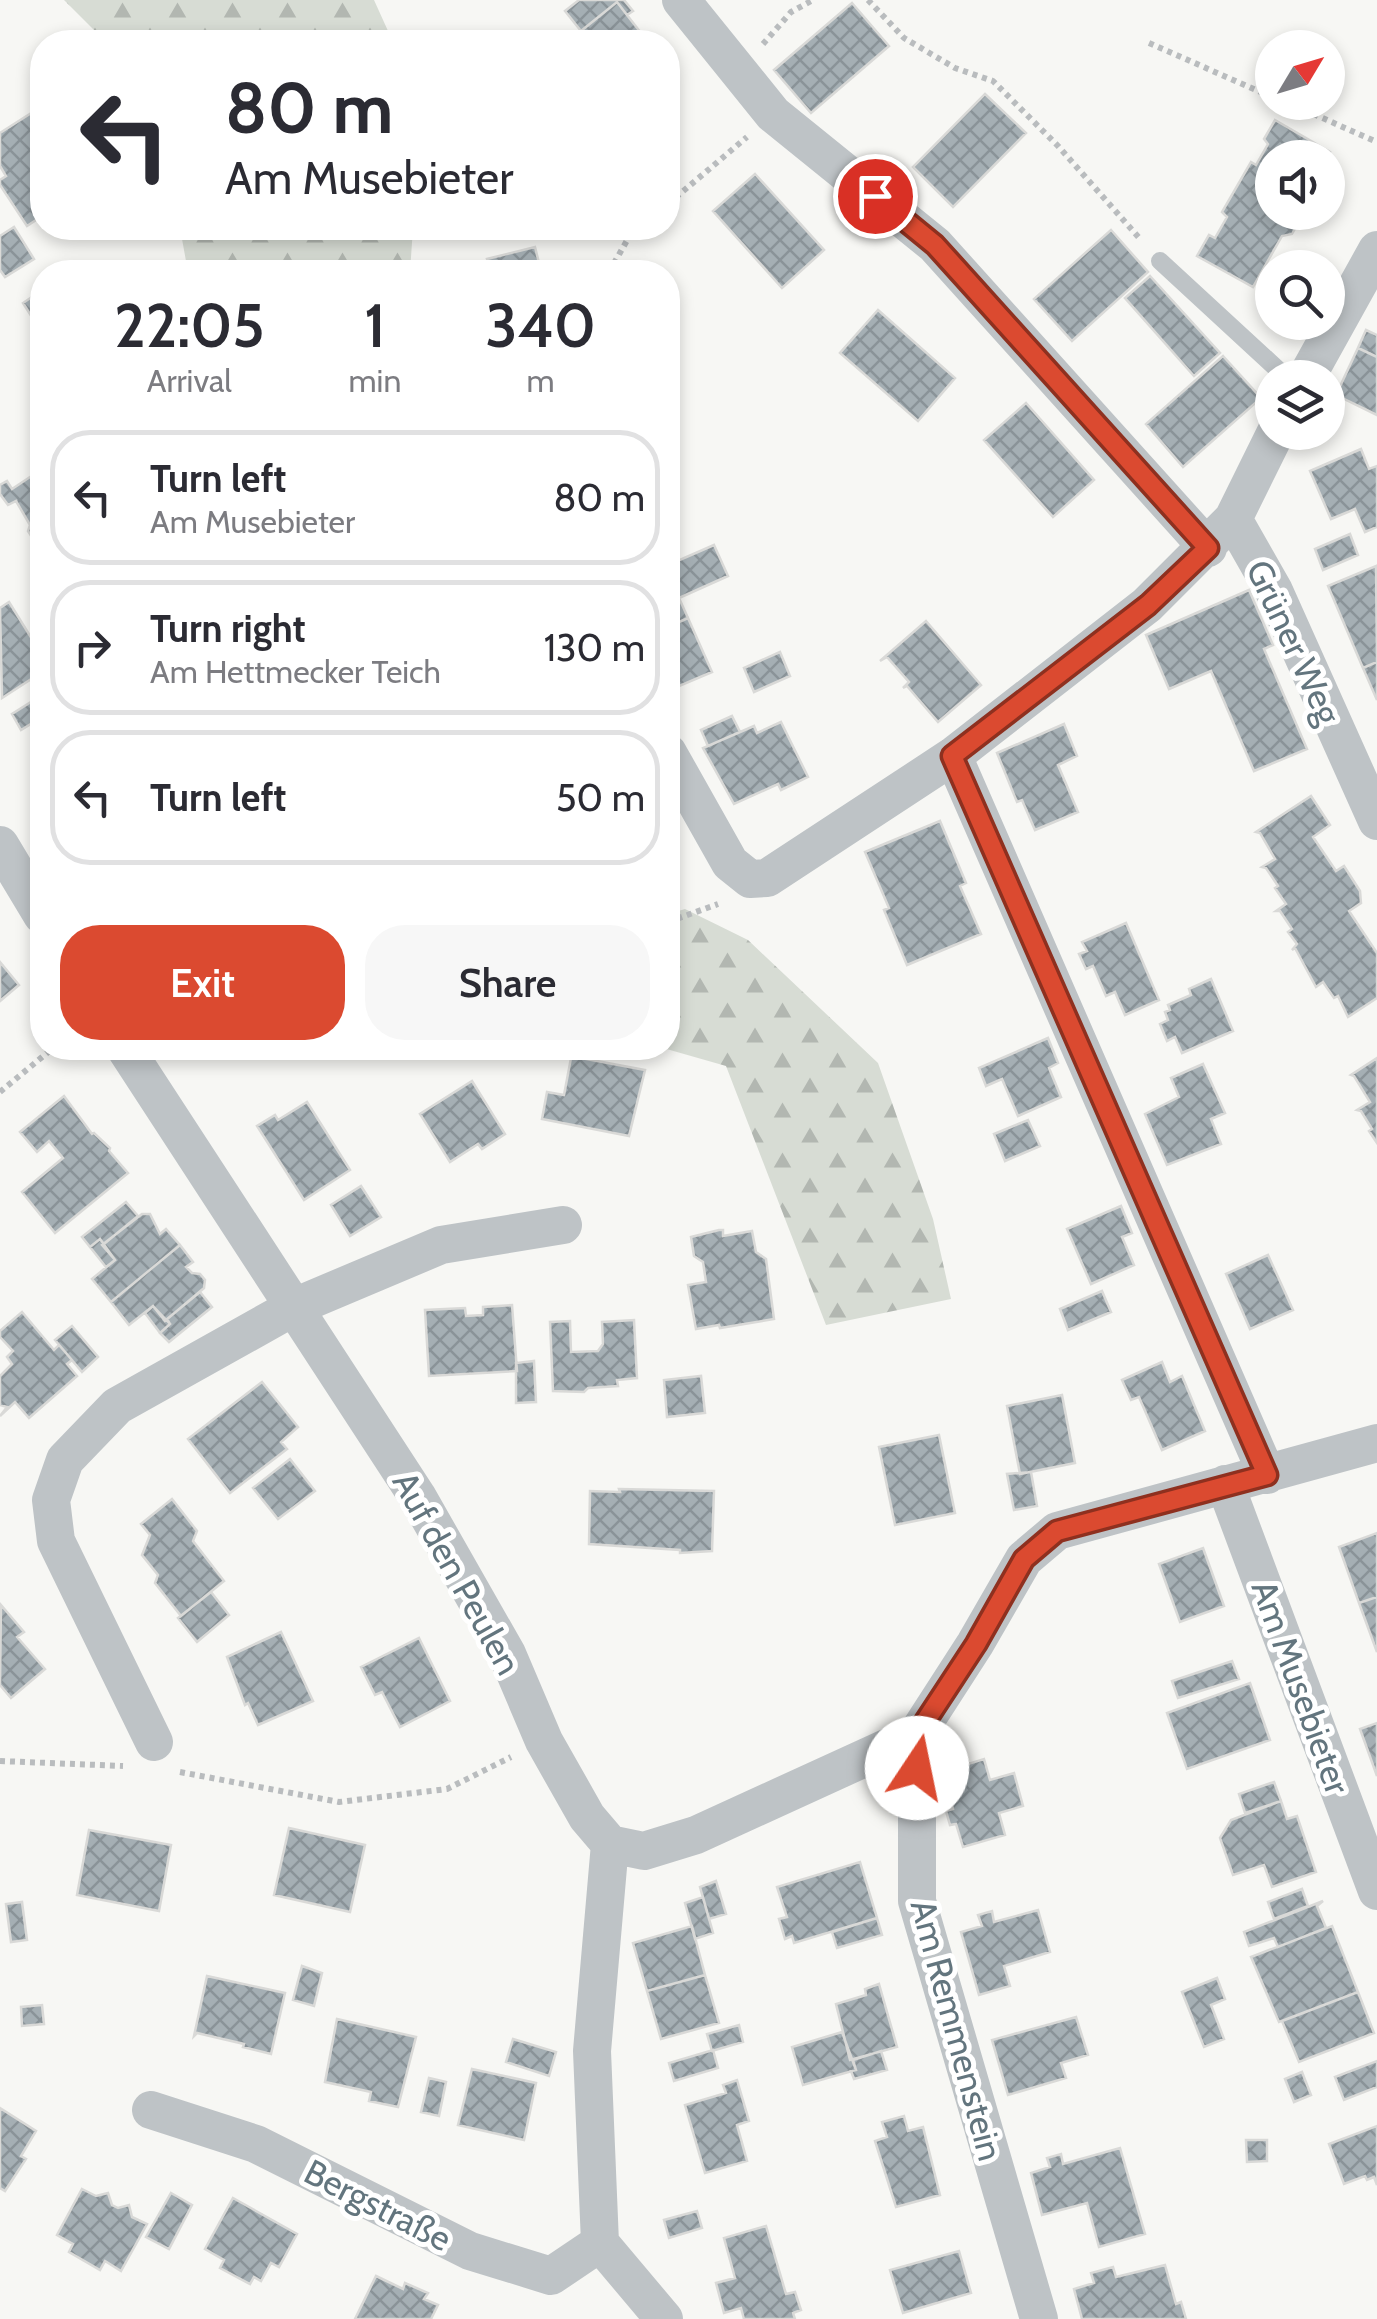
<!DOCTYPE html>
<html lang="en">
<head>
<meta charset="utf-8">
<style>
	:root { --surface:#fff; --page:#f7f7f7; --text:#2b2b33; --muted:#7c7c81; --line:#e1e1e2; --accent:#db4a30 }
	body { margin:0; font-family:Cabin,sans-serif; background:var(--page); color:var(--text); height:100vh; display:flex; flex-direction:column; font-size:38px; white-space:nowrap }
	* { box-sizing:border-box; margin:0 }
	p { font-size:32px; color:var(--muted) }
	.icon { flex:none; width:55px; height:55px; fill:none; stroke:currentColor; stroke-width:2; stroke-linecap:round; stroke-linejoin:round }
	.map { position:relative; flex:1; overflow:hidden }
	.side { position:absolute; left:30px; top:260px; width:650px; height:800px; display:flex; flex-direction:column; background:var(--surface); border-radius:40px; box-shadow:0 5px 15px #0003 }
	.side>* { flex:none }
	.banner { position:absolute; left:30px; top:30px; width:650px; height:210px; border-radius:40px; box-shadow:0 5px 15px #0003; background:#fff; color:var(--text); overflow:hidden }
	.needle { width:65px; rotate:52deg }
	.controls { position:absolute; left:1255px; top:30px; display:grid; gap:20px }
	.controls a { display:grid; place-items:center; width:90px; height:90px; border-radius:50%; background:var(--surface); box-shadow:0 5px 15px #0003; font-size:50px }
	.pin { position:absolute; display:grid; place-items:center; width:85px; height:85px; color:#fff; margin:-42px; border:5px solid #fff; border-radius:50%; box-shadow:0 2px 10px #0007 }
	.me { position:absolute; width:110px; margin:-55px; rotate:11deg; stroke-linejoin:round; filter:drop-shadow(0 0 8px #0008) }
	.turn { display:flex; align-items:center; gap:35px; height:210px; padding:0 30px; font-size:45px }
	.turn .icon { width:130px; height:130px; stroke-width:2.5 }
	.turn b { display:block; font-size:70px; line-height:85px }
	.eta { display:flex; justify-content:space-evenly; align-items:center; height:170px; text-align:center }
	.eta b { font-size:60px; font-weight:600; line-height:70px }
	.cta { display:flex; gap:20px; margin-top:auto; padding:20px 30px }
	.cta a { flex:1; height:115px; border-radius:40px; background:var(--accent); color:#fff; font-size:40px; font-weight:600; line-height:115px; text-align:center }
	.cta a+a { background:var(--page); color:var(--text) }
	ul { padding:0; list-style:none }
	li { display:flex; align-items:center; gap:30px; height:135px; margin:0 20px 15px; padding:0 10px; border:5px solid var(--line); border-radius:40px }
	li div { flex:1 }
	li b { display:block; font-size:38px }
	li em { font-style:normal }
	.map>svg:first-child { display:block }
	.forest { fill:url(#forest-firs) }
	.building { fill:url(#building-cross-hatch); stroke:#d9d9d7; stroke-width:2.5 }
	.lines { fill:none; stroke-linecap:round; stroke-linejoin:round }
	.path { stroke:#b9bcbe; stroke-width:6; stroke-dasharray:5 5; stroke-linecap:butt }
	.lane { stroke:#bec3c6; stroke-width:18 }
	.street { stroke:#bec3c6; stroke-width:38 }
	.route-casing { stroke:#8e301f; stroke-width:25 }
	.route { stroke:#db4a30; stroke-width:18 }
	.labels { text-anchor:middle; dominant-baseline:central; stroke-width:10; stroke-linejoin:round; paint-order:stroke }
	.street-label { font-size:35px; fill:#63757e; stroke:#fff }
</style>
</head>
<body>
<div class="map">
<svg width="1377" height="2319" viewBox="0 0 1377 2319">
	<defs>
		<pattern id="forest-firs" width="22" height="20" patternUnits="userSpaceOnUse" patternTransform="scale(2.5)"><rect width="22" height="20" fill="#d7dcd4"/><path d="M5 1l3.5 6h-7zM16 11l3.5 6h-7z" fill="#b2b7b1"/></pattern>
		<pattern id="building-cross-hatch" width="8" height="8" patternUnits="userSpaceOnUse" patternTransform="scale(2.5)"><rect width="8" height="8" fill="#a5afb4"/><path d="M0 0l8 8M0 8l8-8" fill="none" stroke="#8a9398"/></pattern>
	</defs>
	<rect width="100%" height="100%" fill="#f7f7f4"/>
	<path class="forest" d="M64,0H374L393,42H106Z
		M180,228H413L410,272H188Z
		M685,909L748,940L878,1063L933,1219L951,1299L826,1325L726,1066L663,1048H668V914Z"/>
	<path class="building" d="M579,0H624L633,11L627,15L617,2L581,31L565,11Z
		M617,2L627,15L648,42H590L581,31Z
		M852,3L889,46L811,113L774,70Z
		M985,94L1026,133L953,207L913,167Z
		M36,110L42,121V216L27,226L0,185V180L6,176L0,166V133Z
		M1275,120L1330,152L1327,158H1272V212L1304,213L1292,234L1282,236L1253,287L1197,256L1209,235L1215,238L1227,217L1222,212L1251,162L1256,165L1268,144L1264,139Z
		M755,174L824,250L782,288L713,211Z
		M14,227L34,259L5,277L0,270V236Z
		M1111,230L1148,272L1072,341L1034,299Z
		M535,247L540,267L549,266L551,272H491L487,259Z
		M1150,276L1220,353L1194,376L1125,298Z
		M42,290V317L35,322L23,303Z
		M878,310L955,378L918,421L840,353Z
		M1366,330L1377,335V357L1358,348Z
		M1358,348L1377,357V415L1336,395Z
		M1223,356L1261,398L1183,467L1146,424Z
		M1026,403L1094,480L1053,517L984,440Z
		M1361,449L1369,469L1377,466V527L1365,532L1355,509L1331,519L1310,471Z
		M42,469V544L35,542L28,531L30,525L16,501L8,505L0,494V485L7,481L12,489Z
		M1350,534L1358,555L1323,570L1315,549Z
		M714,545L728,576L679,598L688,618L668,627V565Z
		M1376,566L1377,662L1363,668L1328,586Z
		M1249,590L1273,645L1264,649L1307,749L1254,771L1211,671L1169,689L1146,635Z
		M9,602L42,655V672L2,698L0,608Z
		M688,618L712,672L670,690L668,627Z
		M926,621L981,685L938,722L907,686L903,688L909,682L887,657L880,661Z
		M780,652L790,676L754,692L744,668Z
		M1377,662V700L1363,668Z
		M42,695V717L21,730L12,714Z
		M732,716L740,732L708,746L701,730Z
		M781,722L808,777L781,790L778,784L734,804L703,748L754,726L757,733Z
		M1064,724L1077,756L1058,765L1078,812L1035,830L1022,800L1017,802L997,753Z
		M1311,796L1330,825L1313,837L1336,871L1344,866L1360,891L1361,903L1349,911L1377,953V998L1348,1017L1338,996L1334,998L1323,982L1316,987L1295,948L1292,950L1297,944L1288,932L1292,929L1280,911H1276L1286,904L1275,888L1278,886L1266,868L1262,867L1275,859L1260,833L1256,832Z
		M940,821L966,883L960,886L981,934L907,965L884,910L889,908L865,852Z
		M1126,923L1159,1000L1125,1015L1115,992L1106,996L1093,966L1086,969L1079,954L1087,951L1082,942Z
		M0,962L19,985L0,1001Z
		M1211,979L1233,1031L1182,1053L1175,1037L1167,1041L1160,1024L1168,1020L1165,1012L1170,1010L1168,1005L1191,995L1189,989Z
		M1048,1038L1058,1063L1049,1068L1061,1097L1018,1116L1002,1079L986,1086L979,1068Z
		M565,1055L645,1070L629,1136L542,1119L547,1092L564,1095L571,1058Z
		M1377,1058V1143L1369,1131L1372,1129L1361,1111L1357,1110L1370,1102L1354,1076L1351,1075Z
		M1203,1064L1225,1113L1211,1119L1221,1144L1167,1165L1145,1114L1179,1097L1171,1078Z
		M472,1081L505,1134L482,1149L478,1144L450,1162L420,1114Z
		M64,1096L92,1134L94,1133L110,1148L109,1151L128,1173L55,1233L22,1192L63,1158L49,1141L37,1152L20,1132Z
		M307,1102L350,1170L304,1200L257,1126L275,1115L278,1120Z
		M1028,1120L1040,1146L1005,1161L994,1134Z
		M361,1186L381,1217L350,1236L331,1205Z
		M126,1202L138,1216L104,1244L100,1239L90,1247L82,1237Z
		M1121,1206L1132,1233L1122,1237L1134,1265L1091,1284L1067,1229Z
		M142,1214H150L160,1234L166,1229L180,1245L111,1302L92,1279L115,1260L102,1245Z
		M719,1230H723V1236L752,1231L756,1252L766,1259L774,1319L720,1328L719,1325L696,1329L688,1285L706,1282L703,1262L694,1256L691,1237Z
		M100,1239L115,1260L106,1267L90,1247Z
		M180,1245L193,1262L186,1267L192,1273L200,1274L205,1280L204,1288L165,1321L153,1306L129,1325L111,1302Z
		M1268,1255L1293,1310L1250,1329L1226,1274Z
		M1102,1291L1111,1312L1068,1330L1060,1309Z
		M200,1292L212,1307L169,1342L160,1333L170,1324L167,1319Z
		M512,1305L517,1371L429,1376L425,1310L465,1308L466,1316L483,1315V1307Z
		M153,1306L170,1324L160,1333L145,1313Z
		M22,1312L54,1350L59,1345L72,1360L67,1364L77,1376L29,1418L15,1402L0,1416L7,1407L0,1405V1376L12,1364L7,1357L13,1351L0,1337V1331Z
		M634,1320L637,1378L617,1380L618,1386L588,1388L584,1392L553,1391L550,1322L570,1321L571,1352L598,1351L603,1344L602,1322Z
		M72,1326L98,1357L82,1372L55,1340Z
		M534,1361L536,1402L516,1403V1363Z
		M1162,1362L1170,1382L1182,1376L1205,1431L1162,1450L1139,1397L1131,1400L1122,1380Z
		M701,1376L705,1413L667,1417L664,1380Z
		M262,1382L298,1427L281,1442L287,1449L230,1493L188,1439Z
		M1062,1395L1075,1463L1020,1474L1007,1406Z
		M939,1435L955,1513L895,1525L879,1447Z
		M290,1459L315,1491L278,1519L253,1488Z
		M1031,1472L1037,1506L1014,1510L1007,1474Z
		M619,1489L714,1491L712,1551L680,1553V1550L589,1544L590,1491L620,1492Z
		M172,1499L197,1531L193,1541L224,1581L181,1616L155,1583L158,1575L142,1555L150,1535L141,1524Z
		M1377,1533V1597L1359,1603L1339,1547Z
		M1203,1548L1224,1606L1180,1622L1159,1564Z
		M211,1592L229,1615L197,1642L178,1618Z
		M1377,1597V1652L1359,1603Z
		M1,1605L24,1632L17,1637L45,1669L11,1698L0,1685Z
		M281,1632L313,1701L258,1725L248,1703L245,1705L227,1657Z
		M419,1638L450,1701L400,1727L382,1692L375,1695L361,1667Z
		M1232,1661L1239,1679L1178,1698L1172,1681Z
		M1250,1683L1270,1740L1187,1769L1167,1713Z
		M1377,1723V1776L1360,1729Z
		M984,1759L990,1780L1014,1773L1023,1806L999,1813L1005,1835L963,1847L956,1824L950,1825L946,1811L953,1809L942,1772Z
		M1274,1782L1281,1801L1245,1813L1239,1794Z
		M1281,1801L1287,1819L1297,1816L1316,1872L1272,1887L1264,1865L1233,1875L1220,1838L1231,1820Z
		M289,1828L365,1845L350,1912L274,1895Z
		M89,1830L171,1845L159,1911L77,1895Z
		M860,1862L877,1918L794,1943L792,1936L785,1939L779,1919L787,1917L777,1887Z
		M716,1881L726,1914L709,1919L700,1887Z
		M1302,1889L1308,1906L1274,1919L1268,1902Z
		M703,1897L713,1933L695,1939L685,1903Z
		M1323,1901L1317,1906L1326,1928L1278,1947L1274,1938L1249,1946L1244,1932Z
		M22,1902L27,1940L11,1942L6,1904Z
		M1038,1910L1050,1952L1004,1966L1010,1986L979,1995L961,1932L982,1926L978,1915L992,1911L994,1922Z
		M877,1918L882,1935L837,1948L832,1932Z
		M692,1926L705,1975L647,1991L633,1943Z
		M1332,1926L1358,1992L1279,2022L1251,1957Z
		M302,1966L322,1973L314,2006L293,2000Z
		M705,1975L719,2023L661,2039L647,1991Z
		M207,1976L285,1993L271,2054L243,2047L244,2044L197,2033L194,2036Z
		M1217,1978L1225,1999L1211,2005L1224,2039L1204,2047L1182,1992Z
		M879,1984L897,2047L850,2060L836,2004L866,1995L865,1989Z
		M1358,1992L1374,2033L1299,2062L1282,2021Z
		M42,2005L44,2024L22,2026L21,2007Z
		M1076,2017L1088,2055L1061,2063L1066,2078L1008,2095L992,2040Z
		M337,2019L416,2037L398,2107L369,2101L371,2092L325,2082Z
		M739,2025L743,2042L712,2051L707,2034Z
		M842,2032L856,2070L803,2085L792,2047Z
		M513,2039L556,2052L549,2076L506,2062Z
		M713,2050L718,2068L674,2081L669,2063Z
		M881,2051L887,2070L854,2079L851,2071L856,2070L853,2060Z
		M1377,2061V2087L1344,2100L1335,2077Z
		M472,2069L536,2083L524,2140L458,2125Z
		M1302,2072L1311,2095L1294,2102L1285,2079Z
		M429,2078L446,2082L439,2116L421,2112Z
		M737,2080L749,2121L737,2125L747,2161L705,2173L685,2105L726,2093L723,2085Z
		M0,2108L36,2131L21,2156L26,2159L5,2191L0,2188Z
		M904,2116L908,2131L923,2127L940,2195L896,2207L875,2141L887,2137L882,2122Z
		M1377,2126V2185L1374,2177L1367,2180L1365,2176L1344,2184L1329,2144Z
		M1246,2140H1267V2161L1247,2162Z
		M1120,2148L1145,2234L1099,2247L1087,2203L1042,2215L1031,2173L1050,2167L1047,2158L1061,2154L1063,2164Z
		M82,2189L96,2196L108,2193L112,2205L118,2208L129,2205L132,2217L147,2224L121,2271L105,2261L100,2270L69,2252L73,2244L57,2235Z
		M171,2193L192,2205L169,2249L146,2237Z
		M233,2198L297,2234L279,2267L271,2263L261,2281L254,2277L250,2284L220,2268L224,2260L205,2249Z
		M697,2211L702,2228L669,2238L664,2220Z
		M766,2226L786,2294L795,2292L801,2310L793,2313L795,2319H744L741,2308L724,2313L716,2283L735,2278L724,2238Z
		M959,2251L971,2293L903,2313L890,2270Z
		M1165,2265L1176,2304L1181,2302L1186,2319H1082L1074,2289L1094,2283L1091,2273L1113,2267L1116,2277Z
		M376,2276L403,2289L405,2283L428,2293L424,2299L438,2305L431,2319H355Z"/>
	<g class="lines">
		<path class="path" d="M868,0L904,38L955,68L993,81L1058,146L1141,240
			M1149,43L1272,97
			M763,44L791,12L813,0
			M1286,102L1377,142
			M668,204L747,137
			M609,272L629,237L640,228
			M668,922L718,904
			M0,1092L53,1048
			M0,1761L123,1766
			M180,1772L339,1802L447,1789L511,1757"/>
		<path class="lane" d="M1160,261L1287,378"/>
		<path class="street" d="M681,0L773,114L935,245L1208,548
			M1306,378L1377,250
			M1233,519L1274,591L1377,821
			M668,753L730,863L750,879L767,878L953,756L1147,605L1233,519L1276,432
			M953,756L1267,1475
			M0,845L42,915
			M125,1048L417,1496L507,1654L544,1741L587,1817L610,1844
			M1225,1484L1377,1891
			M917,1734V1901L1039,2319
			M154,1742L56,1541L51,1500L65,1460L117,1406L294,1307L441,1245L563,1225
			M610,1844L644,1851L696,1835L917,1734L975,1644L1024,1559L1057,1531L1377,1443
			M610,1844L592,2051L600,2243L664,2319
			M151,2110L256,2144L470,2251L551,2276L600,2243"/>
	</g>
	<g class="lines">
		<defs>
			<path id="route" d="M875,196L935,245L1208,548L1148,605L952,756L1267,1475L1057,1531L1024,1559L976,1644L917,1734V1768"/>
		</defs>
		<use href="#route" class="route-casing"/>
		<use href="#route" class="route"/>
	</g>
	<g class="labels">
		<g class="street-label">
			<text transform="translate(1294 642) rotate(65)">Grüner Weg</text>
			<text transform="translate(457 1573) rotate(61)">Auf den Peulen</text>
			<text transform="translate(1301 1687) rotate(70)">Am Musebieter</text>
			<text transform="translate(957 2030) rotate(75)">Am Remmenstein</text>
			<text transform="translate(378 2205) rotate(27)">Bergstraße</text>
		</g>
	</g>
</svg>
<div class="controls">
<a><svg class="needle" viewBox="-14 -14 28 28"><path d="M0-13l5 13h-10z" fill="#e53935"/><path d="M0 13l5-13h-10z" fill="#7c7c81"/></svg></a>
<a><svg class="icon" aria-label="sound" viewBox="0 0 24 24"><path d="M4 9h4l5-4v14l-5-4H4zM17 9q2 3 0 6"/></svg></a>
<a><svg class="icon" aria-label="search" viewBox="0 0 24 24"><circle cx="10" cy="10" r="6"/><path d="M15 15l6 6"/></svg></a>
<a><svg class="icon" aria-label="layers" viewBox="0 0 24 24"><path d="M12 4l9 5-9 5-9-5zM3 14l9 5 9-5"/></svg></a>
</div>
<div class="pin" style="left:875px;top:196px;background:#d93025"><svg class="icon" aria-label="arrive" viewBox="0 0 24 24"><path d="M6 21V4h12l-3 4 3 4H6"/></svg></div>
<svg class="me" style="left:917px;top:1768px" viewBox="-20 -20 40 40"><circle r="19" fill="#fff"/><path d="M0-13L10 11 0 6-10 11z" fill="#db4a30"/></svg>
<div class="banner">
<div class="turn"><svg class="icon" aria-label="left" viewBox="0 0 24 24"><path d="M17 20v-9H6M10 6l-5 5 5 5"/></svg><div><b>80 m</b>Am Musebieter</div></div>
</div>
<section class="side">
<div class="eta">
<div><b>22:05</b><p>Arrival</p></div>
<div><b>1</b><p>min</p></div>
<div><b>340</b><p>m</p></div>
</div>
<ul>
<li><svg class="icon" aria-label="left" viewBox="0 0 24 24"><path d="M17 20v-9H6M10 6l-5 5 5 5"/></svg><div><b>Turn left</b><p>Am Musebieter</p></div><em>80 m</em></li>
<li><svg class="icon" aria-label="right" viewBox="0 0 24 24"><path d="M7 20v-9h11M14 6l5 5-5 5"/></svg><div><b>Turn right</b><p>Am Hettmecker Teich</p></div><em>130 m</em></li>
<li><svg class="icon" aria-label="left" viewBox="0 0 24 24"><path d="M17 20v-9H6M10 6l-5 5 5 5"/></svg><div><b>Turn left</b></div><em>50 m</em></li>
</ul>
<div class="cta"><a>Exit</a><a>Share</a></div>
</section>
</div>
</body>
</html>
